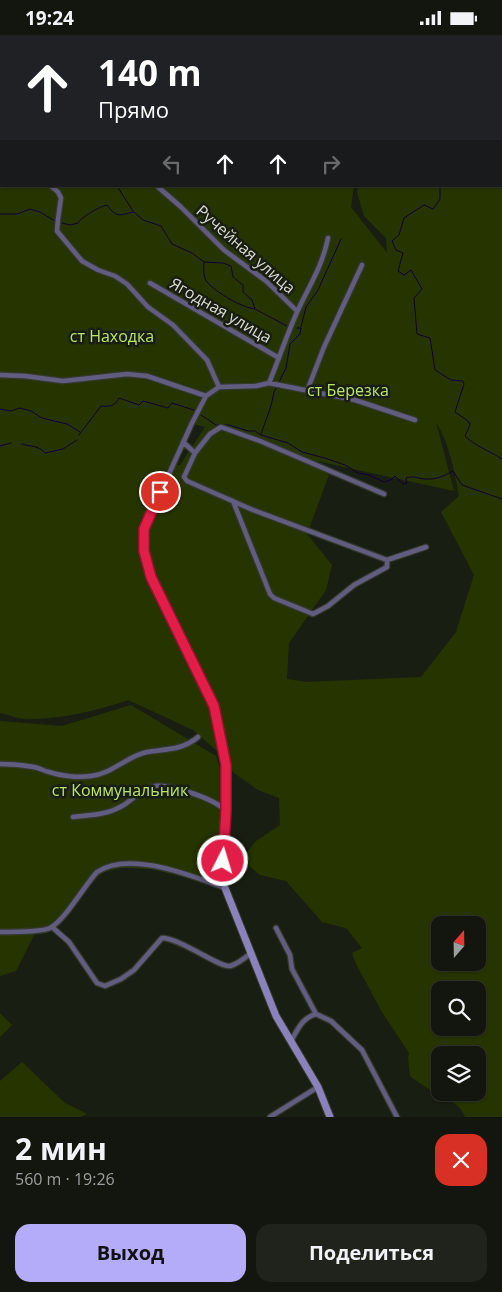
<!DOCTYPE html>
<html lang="ru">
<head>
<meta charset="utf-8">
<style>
	:root { --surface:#13160e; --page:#20231c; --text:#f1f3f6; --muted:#9d9f9e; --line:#32352e; --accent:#b5acf9 }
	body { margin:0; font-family:"Open Sans",sans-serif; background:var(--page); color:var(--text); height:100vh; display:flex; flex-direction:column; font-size:19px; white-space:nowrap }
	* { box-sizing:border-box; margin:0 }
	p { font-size:16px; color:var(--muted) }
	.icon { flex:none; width:28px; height:28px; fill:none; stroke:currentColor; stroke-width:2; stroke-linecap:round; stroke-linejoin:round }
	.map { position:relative; height:1082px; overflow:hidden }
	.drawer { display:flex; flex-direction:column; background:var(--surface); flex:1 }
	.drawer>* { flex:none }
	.top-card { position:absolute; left:0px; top:0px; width:502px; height:152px; box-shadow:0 1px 4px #0004,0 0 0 1px var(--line); background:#202124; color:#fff; overflow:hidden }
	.needle { width:32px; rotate:20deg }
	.tools { position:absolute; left:431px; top:881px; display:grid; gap:10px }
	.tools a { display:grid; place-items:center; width:55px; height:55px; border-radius:10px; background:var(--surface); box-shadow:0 1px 4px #0004,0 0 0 1px var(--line); font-size:25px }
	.pin { position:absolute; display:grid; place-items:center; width:42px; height:42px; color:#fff; margin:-21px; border:2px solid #fff; border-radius:50%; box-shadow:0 1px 5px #0007 }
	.me { position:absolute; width:55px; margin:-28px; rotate:5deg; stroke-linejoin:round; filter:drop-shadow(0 0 4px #0008) }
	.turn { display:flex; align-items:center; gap:18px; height:105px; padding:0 15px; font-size:22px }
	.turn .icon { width:65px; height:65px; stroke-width:2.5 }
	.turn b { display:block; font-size:35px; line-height:42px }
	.lanes { display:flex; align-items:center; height:48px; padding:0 15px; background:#0003; justify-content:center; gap:25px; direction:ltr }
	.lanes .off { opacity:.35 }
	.round { display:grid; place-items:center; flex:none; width:52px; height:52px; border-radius:15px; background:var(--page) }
	.overview { display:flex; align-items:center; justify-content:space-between; height:85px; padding:0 15px }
	h1 { font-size:30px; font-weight:700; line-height:38px }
	.button { display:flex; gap:10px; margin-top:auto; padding:10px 15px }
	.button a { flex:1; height:58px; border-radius:15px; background:var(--accent); color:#111; font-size:20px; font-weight:700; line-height:58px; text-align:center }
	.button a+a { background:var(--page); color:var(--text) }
	.status { display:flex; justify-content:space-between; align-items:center; height:35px; padding:0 25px; background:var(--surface); direction:ltr }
	.status svg { height:14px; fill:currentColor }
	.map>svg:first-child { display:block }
	.green { fill:#263500; fill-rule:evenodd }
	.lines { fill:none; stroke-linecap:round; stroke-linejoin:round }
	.stream { stroke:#100034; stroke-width:1 }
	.street-casing { stroke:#34392d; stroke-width:7 }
	.secondary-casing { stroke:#34392d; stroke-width:9 }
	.street { stroke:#615d81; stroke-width:4.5 }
	.secondary { stroke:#8982bb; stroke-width:7 }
	.route-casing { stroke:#92132f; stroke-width:12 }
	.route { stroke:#e11d48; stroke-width:9 }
	.labels { text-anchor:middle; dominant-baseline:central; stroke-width:5; stroke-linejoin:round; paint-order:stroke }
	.street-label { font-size:16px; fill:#d8dcd4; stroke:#191e12 }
	.park-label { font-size:16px; fill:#bbe46b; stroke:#191e12 }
</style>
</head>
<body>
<div class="status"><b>19:24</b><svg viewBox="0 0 49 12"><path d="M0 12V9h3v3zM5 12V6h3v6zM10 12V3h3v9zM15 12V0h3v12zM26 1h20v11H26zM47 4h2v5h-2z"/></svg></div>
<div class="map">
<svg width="502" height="1082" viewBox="0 0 502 1082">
	<rect width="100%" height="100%" fill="#191e12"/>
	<path class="green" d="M0,0H502V57L501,1H1V151H354L351,172L387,218L386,203L364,181L357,157L358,151H501L502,80V1082H465C459,1065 441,1062 427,1053C421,1049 415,1045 410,1041L408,1023L409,1018L382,977L355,927L352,918L362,913L346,893L322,887L286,846L260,840L249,831L246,818L256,806L280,790L279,763L258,755L234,738L216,715L193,695L128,665C97,676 61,684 27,684C18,684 9,680 0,678ZM436,387C450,410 454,435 459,461L441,477L474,540L456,597L421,642L306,647L287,644L289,608L326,555L332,530L307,499L329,440L312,425L454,456ZM193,389L205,392L180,430H175ZM440,890H478V928H440ZM440,955H478V992H440ZM440,1020H478V1058H440Z
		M131,670L216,721L223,744L218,825L219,846L185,842L151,834L121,833L104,837L95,844L55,893L46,898H35L16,936L0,941V686L62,691Z
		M0,978L12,990L0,1002Z
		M22,1027L65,1068L87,1079L80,1082H0V1046Z"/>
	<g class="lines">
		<path class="stream" d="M23,0V1
			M446,1V0
			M117,151L133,176
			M440,151V164L433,174L424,170L404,183L399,200L392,206L396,215L403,218L398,236L404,240L411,235L422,254L414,263L417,299L430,303L435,335L451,345L463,346L464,349L455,377L468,386L470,390L465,401C475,411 490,416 502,424
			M0,179H17L30,174L40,177L55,186
			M62,188L70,190L78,188C80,183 100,171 107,170C118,185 120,179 134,177L143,185L161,191L172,209L192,218L204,227L223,228L231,231L233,242L243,250V257L252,265L255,274L287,291
			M204,228C204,233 203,238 205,244C211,255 242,273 255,274
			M301,292L306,272L318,255L341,204
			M0,374L11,376L20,373L31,376L42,383L67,389L80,397
			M201,380L216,390H229L248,396H255L261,400L288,408L302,417L325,423L345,430L358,438L369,440L384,447L391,445L395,441L403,449L407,448L406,443C417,440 416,444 426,444C436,445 444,441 453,436L462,450L502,464
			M261,399L271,371L274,357L286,333L290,309L300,299L301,293H297
			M79,400L101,371C108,372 116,371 119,363L139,370L143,366L168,373L172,368L194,375
			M22,409C31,412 38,410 45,418L63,414L77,405
			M0,411L11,408"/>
		<defs>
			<path id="street" d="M0,98H1
				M51,151L58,157L61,163L58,184L57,196L82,226L98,235L115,241L127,249L148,272L173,290L207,325L219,352
				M157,151L181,172L224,215L266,246L297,276
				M150,248L279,323
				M0,340L25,341L63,346L127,339L147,341L206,361
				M269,348C279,324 287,299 298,275C310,249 322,232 328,203
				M307,356L324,312L362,230
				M183,407L195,418L184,442L187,446L253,475L387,525L426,512
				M195,418L210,399L221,392L260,406L384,459
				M233,466L270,559L274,563L313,579L328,571L354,550L387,532V525
				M0,729C12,729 23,730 34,732C40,733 44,736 49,737C61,741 78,743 91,741C112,739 127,721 147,717C166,714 183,715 198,702
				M73,782C90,780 107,780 122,771C133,765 141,753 155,751C171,749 215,764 226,776
				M52,892L69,907L97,948L105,951L121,944L134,935L162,903C180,903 220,933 230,931C238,929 245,923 251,918
				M276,893L290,920L292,934L316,979
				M0,897C10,897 42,897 50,893C65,885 84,851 97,837C130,815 192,841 225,853L223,826L226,776V730L214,671L151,543L143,516L144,494L192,388L206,361L219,352L256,351L269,348L355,365L415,385
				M291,1006C298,994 302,983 316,979L331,986L362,1015L397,1082
				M270,1082L318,1052"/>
			<path id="secondary" d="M225,853L276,981L318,1052L330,1082"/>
		</defs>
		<use href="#street" class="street-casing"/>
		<use href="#secondary" class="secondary-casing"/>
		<use href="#street" class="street"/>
		<use href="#secondary" class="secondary"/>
	</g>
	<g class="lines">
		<defs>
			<path id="route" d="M160,457L144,494V516L151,542L214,671L226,730V776L223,826"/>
		</defs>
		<use href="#route" class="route-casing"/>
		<use href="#route" class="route"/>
	</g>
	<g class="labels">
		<g class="street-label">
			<text transform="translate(246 214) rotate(41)">Ручейная улица</text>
			<text transform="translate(221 275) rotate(30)">Ягодная улица</text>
		</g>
		<g class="park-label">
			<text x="112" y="301">ст Находка</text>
			<text x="348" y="355">ст Березка</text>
			<text x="120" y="755">ст Коммунальник</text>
		</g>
	</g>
</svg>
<div class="tools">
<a><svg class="needle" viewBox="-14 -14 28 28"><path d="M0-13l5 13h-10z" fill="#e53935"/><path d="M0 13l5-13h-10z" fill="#9d9f9e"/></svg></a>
<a><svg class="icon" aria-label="search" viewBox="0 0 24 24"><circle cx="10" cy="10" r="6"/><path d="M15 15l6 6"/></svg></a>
<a><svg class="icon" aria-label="layers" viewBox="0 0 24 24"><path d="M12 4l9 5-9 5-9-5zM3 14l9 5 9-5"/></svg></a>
</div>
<div class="pin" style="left:160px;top:457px;background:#d93025"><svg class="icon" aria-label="arrive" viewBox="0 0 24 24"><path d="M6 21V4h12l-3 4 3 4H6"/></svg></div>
<svg class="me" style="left:223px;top:826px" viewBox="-20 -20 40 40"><circle r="17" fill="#e11d48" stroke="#fff" stroke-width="3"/><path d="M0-11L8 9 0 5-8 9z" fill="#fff"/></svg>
<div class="top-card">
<div class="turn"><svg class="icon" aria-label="ahead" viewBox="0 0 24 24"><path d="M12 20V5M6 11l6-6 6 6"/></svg><div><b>140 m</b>Прямо</div></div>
<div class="lanes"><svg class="icon off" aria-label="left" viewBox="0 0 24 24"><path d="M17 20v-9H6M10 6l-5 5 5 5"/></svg><svg class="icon" aria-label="ahead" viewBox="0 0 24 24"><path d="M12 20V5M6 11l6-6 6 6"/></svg><svg class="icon" aria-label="ahead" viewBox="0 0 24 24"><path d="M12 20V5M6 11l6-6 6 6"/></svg><svg class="icon off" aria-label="right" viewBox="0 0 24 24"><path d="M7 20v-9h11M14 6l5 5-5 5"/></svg></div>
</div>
</div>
<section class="drawer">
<div class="overview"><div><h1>2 мин</h1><p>560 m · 19:26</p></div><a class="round" style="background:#d93025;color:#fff"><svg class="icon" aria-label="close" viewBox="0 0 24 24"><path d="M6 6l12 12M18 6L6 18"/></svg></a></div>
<div class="button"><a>Выход</a><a>Поделиться</a></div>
</section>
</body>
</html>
